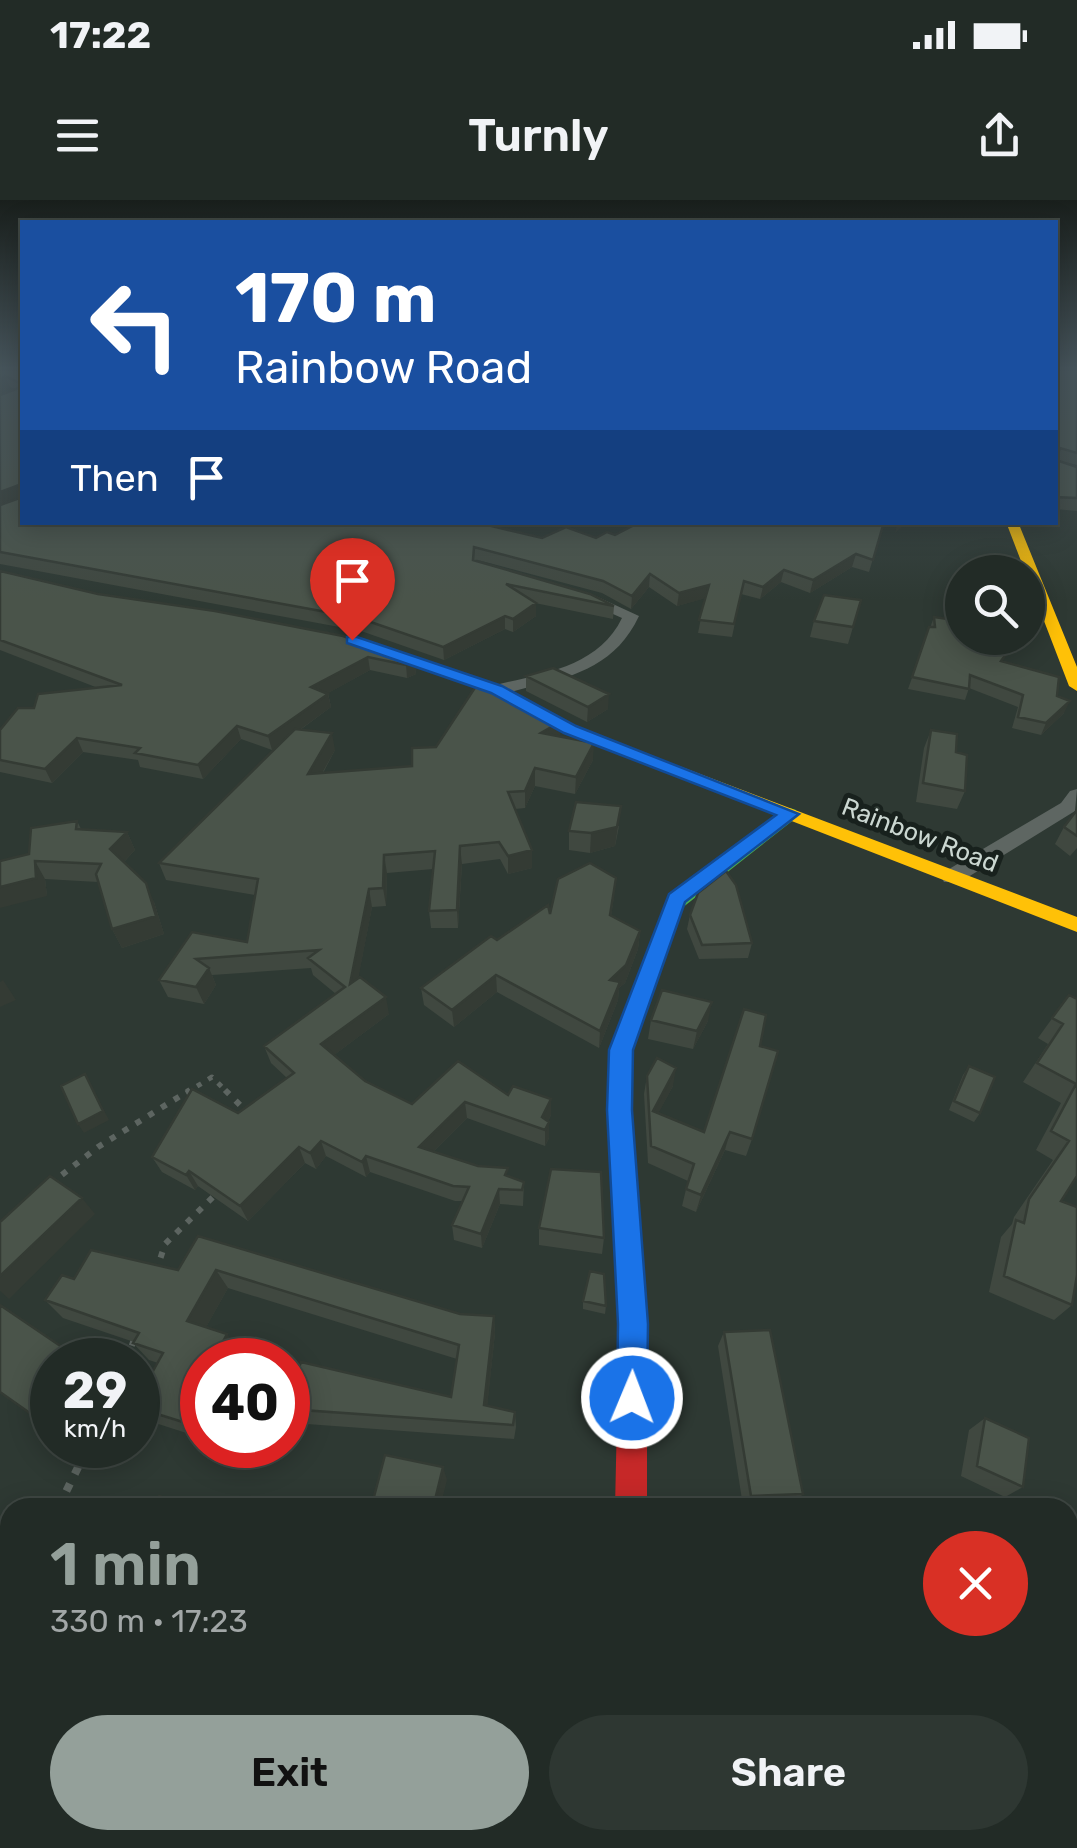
<!DOCTYPE html>
<html lang="en">
<head>
<meta charset="utf-8">
<style>
	:root { --surface:#222b26; --page:#2e3732; --text:#f1f3f6; --muted:#a2a7a7; --line:#3f4743; --accent:#94a09a }
	body { margin:0; font-family:Rubik,sans-serif; background:var(--page); color:var(--text); height:100vh; display:flex; flex-direction:column; font-size:38px; white-space:nowrap }
	* { box-sizing:border-box; margin:0 }
	p { font-size:32px; color:var(--muted) }
	.icon { flex:none; width:55px; height:55px; fill:none; stroke:currentColor; stroke-width:2; stroke-linecap:round; stroke-linejoin:round }
	.map { position:relative; flex:1; overflow:hidden }
	.sheet { position:absolute; left:0px; top:1298px; width:1078px; height:352px; display:flex; flex-direction:column; background:var(--surface); border-radius:30px 30px 0 0; box-shadow:0 5px 25px #0003,0 0 0 2px var(--line) }
	.sheet>* { flex:none }
	.guide { position:absolute; left:20px; top:20px; width:1038px; height:305px; border-radius:0px; box-shadow:0 5px 25px #0003,0 0 0 2px var(--line); background:#1a4fa0; color:#fff; overflow:hidden }
	.controls { position:absolute; left:945px; top:355px; display:grid; gap:20px }
	.controls a { display:grid; place-items:center; width:100px; height:100px; border-radius:50%; background:var(--surface); box-shadow:0 5px 25px #0003,0 0 0 2px var(--line); font-size:50px }
	.speed { position:absolute; left:30px; top:1138px; display:flex; gap:20px; font-size:50px; font-weight:700; text-align:center }
	.speed>* { display:grid; place-content:center; width:130px; height:130px; border-radius:50%; background:var(--surface); box-shadow:0 5px 25px #0003,0 0 0 2px var(--line); line-height:1 }
	.speed small { font-size:25px; font-weight:400 }
	.speed .limit { border:15px solid #d22; background:#fff; color:#111 }
	.pin { position:absolute; display:grid; place-items:center; width:85px; height:85px; color:#fff; margin:-102px -42px; border-radius:50% 50% 50% 0; rotate:-45deg; box-shadow:0 0 10px #0007 }
	.pin .icon { rotate:45deg }
	.me { position:absolute; width:110px; margin:-55px; rotate:1deg; stroke-linejoin:round; filter:drop-shadow(0 0 8px #0008) }
	.turn { display:flex; align-items:center; gap:35px; height:210px; padding:0 50px; font-size:45px }
	.turn .icon { width:130px; height:130px; stroke-width:2.5 }
	.turn b { display:block; font-size:70px; line-height:85px }
	.then { display:flex; align-items:center; height:95px; padding:0 50px; background:#0003; gap:20px; font-size:38px }
	.round { display:grid; place-items:center; flex:none; width:105px; height:105px; border-radius:52px; background:var(--page) }
	.summary { display:flex; align-items:center; justify-content:space-between; height:170px; padding:0 50px }
	h1 { font-size:60px; font-weight:600; line-height:75px; color:var(--accent) }
	.cta { display:flex; gap:20px; margin-top:auto; padding:20px 50px }
	.cta a { flex:1; height:115px; border-radius:60px; background:var(--accent); color:#111; font-size:40px; font-weight:600; line-height:115px; text-align:center }
	.cta a+a { background:var(--page); color:var(--text) }
	.status { display:flex; justify-content:space-between; align-items:center; height:70px; padding:0 50px; background:var(--surface); direction:ltr }
	.status svg { height:28px; fill:currentColor }
	header { display:flex; justify-content:space-between; align-items:center; height:130px; padding:0 50px; background:var(--surface); font-size:45px; font-weight:600 }
	.map>svg:first-child { display:block }
	.lines { fill:none; stroke-linecap:round; stroke-linejoin:round }
	.path-far2 { stroke:#5d6561; stroke-width:5; stroke-dasharray:5 8; stroke-linecap:butt }
	.path-far1 { stroke:#5d6561; stroke-width:6; stroke-dasharray:6 9; stroke-linecap:butt }
	.path { stroke:#5d6561; stroke-width:8; stroke-dasharray:8 11; stroke-linecap:butt }
	.street { fill:#5e6662; fill-rule:evenodd }
	.fast { fill:#4caf50; fill-rule:evenodd }
	.slow { fill:#ffc107; fill-rule:evenodd }
	.jam { fill:#c62828; fill-rule:evenodd }
	.wall { fill:#404840 }
	.shaded-wall { fill:#343b34 }
	.building { fill:#4a544a; stroke:#343b34; stroke-width:2.5 }
	.route { fill:#1a73e8; stroke:#114b97; stroke-width:2.5 }
	.labels { text-anchor:middle; dominant-baseline:central; stroke-width:10; stroke-linejoin:round; paint-order:stroke }
	.far-street-label { font-size:25px; fill:#cbd7d1; stroke:#18211d }
</style>
</head>
<body>
<div class="status"><b>17:22</b><svg viewBox="0 0 49 12"><path d="M0 12V9h3v3zM5 12V6h3v6zM10 12V3h3v9zM15 12V0h3v12zM26 1h20v11H26zM47 4h2v5h-2z"/></svg></div>
<header><svg class="icon" aria-label="menu" viewBox="0 0 24 24"><path d="M4 6h16M4 12h16M4 18h16"/></svg>Turnly<svg class="icon" aria-label="share" viewBox="0 0 24 24"><path d="M12 15V3M7 8l5-5 5 5M5 13v7h14v-7"/></svg></header>
<div class="map">
<svg width="1077" height="1648" viewBox="0 0 1077 1648">
	<rect width="100%" height="100%" fill="#2e3933"/>
	<g class="lines">
		<path class="path-far2" d="M186,893L212,877L228,893"/>
		<path class="path-far1" d="M225,890L247,912
			M50,984L98,947L190,890
			M156,1072L165,1044L215,995
			M127,1160L134,1139"/>
		<path class="path" d="M58,1308L89,1245
			M0,1637L23,1648"/>
		<path class="street" d="M579,393H589L639,416C617,463 578,476 530,487C517,490 504,495 491,494V486C540,474 598,468 622,418L579,399Z
			M1077,589L1075,611L960,682H944L941,677L944,672L1061,603L1070,591Z
			M605,1640H649V1648H605Z"/>
		<path class="fast" d="M790,608L796,610V618L682,708H668L665,703L668,698Z"/>
		<path class="slow" d="M1006,322H1018L1077,467V491L1069,486Z
			M679,566L1077,717V732L673,575V567Z"/>
		<path class="jam" d="M360,442H370L502,487L576,526L688,571L685,575H673L564,532L492,493L360,448Z
			M675,696L685,703L633,850L632,910L647,1125V1308H615L619,1125L608,910L609,850L665,703Z"/>
	</g>
	<path class="wall" d="M0,170H22V322L542,338H596L615,335L884,322L869,372L852,367L810,393L781,382L760,399L741,394L732,437L698,433L705,398L677,406L649,387L631,409L602,393L474,359L614,406L613,419L535,403L536,416L513,432L505,429L444,460L361,431L0,364V305L16,190L9,186L0,194Z
		M1055,170H1077V265L1056,260L1077,267V311L1055,309Z
		M0,371L98,394L414,461L416,474L407,478L370,470L328,493L331,507L300,530L335,550L323,573L412,566L436,547L560,522V537L593,560L575,594L535,586L525,608L515,609L532,668L508,674L500,659L462,664L458,728H431L429,711L433,669L387,673L386,706L372,707L358,778L389,814L334,855L365,881L412,904L508,895L551,899V915L548,921L549,922V938L545,946L467,918L433,952L524,982L523,1006L500,1004L482,1048L454,1040L452,1025L462,1001H455L370,972L366,977L326,956L316,969L305,963L248,1021L198,986L195,990L162,972L152,957L238,913L287,878L271,863L264,846L336,794L313,775L311,768L212,775L216,785L204,804L168,797L159,780L192,732L247,742L255,695L166,680L159,663L281,543L272,550L241,539L203,579L140,567L138,560L83,552L52,583L0,572V530L34,508L98,488L0,450Z
		M861,400L848,444L810,437L814,421Z
		M934,417L1057,496L1064,513L1041,535L1012,528L1018,507L969,488L965,500L908,489Z
		M526,476L608,509L587,522L526,491Z
		M931,530L956,552L965,591L957,609L916,602L924,548Z
		M1077,610V648L1070,656L1055,644L1064,627Z
		M77,621L81,629L127,632L135,650L124,662L154,702L164,734L122,748L112,729L98,682L45,679L47,696L29,654Z
		M619,626L615,646L590,653L569,650V631Z
		M614,696L611,716L640,731L638,749L625,783L619,788L618,800L599,848L497,792L454,827L424,805L421,788L497,740L550,714Z
		M690,715L752,743L748,758L699,759L687,729Z
		M1069,795L1077,799V976L1061,1001L1072,1105L1054,1120L989,1092L1001,1037L1012,1024L1014,1017L1053,960L1036,950L1061,903L1023,882L1048,844L1038,838Z
		M651,820L708,821L693,849L648,839Z
		M760,846L752,939L746,956L725,950L696,1012L682,1006L688,981L648,963L644,894L647,876L673,886L658,913L704,932Z
		M969,866L980,913L974,922L949,910L963,875Z
		M539,1028L604,1038L602,1054L539,1045Z
		M198,1036L460,1114L494,1116L495,1133L487,1206L515,1212L516,1227L514,1239L293,1223L288,1216V1197H451L457,1159L228,1088L206,1127L239,1151L234,1160H202V1238L149,1221L138,1211V1198L158,1163L149,1160L133,1143L134,1142L63,1118L45,1100L74,1079L178,1070Z
		M583,1101L606,1106L605,1114L583,1109Z
		M724,1132L803,1294L794,1303L743,1306L718,1146Z
		M985,1218L1023,1287L1005,1297L961,1276L969,1230Z
		M225,1245H254L250,1253Z
		M1068,1368L1077,1373V1445L1068,1440Z
		M1024,1640H1068L1077,1648H1024Z"/>
	<path class="shaded-wall" d="M5,176L9,186L0,194V181Z
		M19,285L22,297L0,305V292Z
		M898,322H908L895,333Z
		M856,354L852,367L810,393L813,380Z
		M784,370L781,382L760,399L763,387Z
		M650,374L649,387L631,409L632,396Z
		M709,385L707,398L677,406L679,393Z
		M536,403V416L513,432V419Z
		M505,416V429L444,460L443,447Z
		M368,457L370,470L314,501L311,487Z
		M414,461L416,474L407,478L406,465Z
		M328,494L331,507L272,550L268,536Z
		M609,494L608,509L587,522L588,507Z
		M1070,501L1064,513L1041,535L1046,523Z
		M560,522V539L541,533Z
		M237,526L241,539L203,579L198,565Z
		M332,533L335,550L312,591L308,574Z
		M77,538L83,552L52,583L45,569Z
		M594,543L593,560L575,594L576,577Z
		M535,568V586L525,608V591Z
		M621,606L615,646L590,653L591,633Z
		M127,632L135,650L119,667L110,649Z
		M460,646L462,664L458,728L457,710Z
		M532,650V668L508,674V656Z
		M384,655L387,673L386,706L383,688Z
		M35,661L45,679L47,696L0,708V687Z
		M146,683L154,702L164,734L122,748L112,729Z
		M369,689L372,707L354,801L350,784Z
		M640,731L638,749L625,783L619,788L618,800L599,848L600,831L610,780Z
		M209,768L216,785L204,804L196,787Z
		M496,775L497,792L454,827L452,810Z
		M3,780L16,800L0,807V782Z
		M386,797L389,814L326,861L321,844Z
		M712,802L708,821L693,849L697,831Z
		M676,868L673,886L650,929L653,911Z
		M85,874L109,920L84,933L78,924Z
		M551,899V915L544,929L542,917Z
		M465,902L467,918L422,963L419,947Z
		M549,922V938L545,946V930Z
		M730,932L725,950L696,1012L701,995Z
		M321,941L326,956L316,969L310,953Z
		M299,947L305,963L248,1021L240,1006Z
		M366,956L370,972L366,977L362,962Z
		M189,971L198,986L195,990L186,975Z
		M499,989L500,1004L482,1048L481,1034Z
		M82,998L95,1014L9,1099L0,1091V1076Z
		M216,1070L228,1088L200,1138L187,1121Z
		M494,1116L495,1133L486,1219L484,1205Z
		M227,1134L239,1151L234,1160H213Z
		M52,1214V1229L44,1223Z
		M243,1245H254L250,1253Z
		M443,1267L447,1280L440,1308H433Z
		M0,1341L6,1343L10,1348V1359L0,1348Z
		M10,1499V1512L1,1511Z
		M37,1640L42,1648H10L6,1641Z
		M261,1640H272L270,1648H259Z"/>
	<path class="building" d="M0,170H22V322H475L542,338L566,327L596,338L607,332L615,335L640,322H884L873,360L856,354L813,380L784,370L763,387L744,381L734,424L699,420L709,385L679,393L650,374L632,396L603,381L474,347L473,360L590,394L614,406L506,384L536,403L513,419L505,416L443,447L359,418L0,352V305L20,298L19,285L0,292V195L19,188L22,184L5,176L0,181Z
		M1055,170H1077V253L1060,248L1056,260L1077,267V298L1055,297Z
		M0,371L98,394L215,411L343,436L414,461L406,465L368,457L311,487L328,494L268,536L237,526L198,565L135,553L140,548L77,538L45,569L0,560V530L18,508H34L38,494L122,485L0,440Z
		M824,395L861,400L853,427L814,421Z
		M934,417L962,421V438H1006L1009,450L1001,461L1059,477L1057,496L1070,501L1046,523L1018,517L1023,495L970,475L969,489L912,477L929,427H935Z
		M553,468L609,494L588,507L526,476Z
		M480,480L560,522L541,533L594,543L576,577L535,568L525,591L508,592L532,650L508,656L499,642L460,646L457,710L429,711L435,651L384,655L383,688L369,689L350,784L360,777L386,797L321,844L365,881L412,904L458,861L508,895L513,886L551,899L542,917L549,922L545,930L465,902L419,947L478,966L508,968L505,975L524,982L522,990L499,989L481,1034L452,1025L469,987L453,986L366,956L362,962L321,941L310,953L299,947L240,1006L189,971L186,975L152,957L192,889L238,913L294,873L264,846L345,787L308,758L319,750L196,759L209,768L196,787L159,780L192,732L247,742L258,679L159,663L295,529L332,533L308,574L412,566V548L436,547Z
		M931,530L957,534L956,552L967,555L965,591L923,583Z
		M576,602L621,606L617,627L591,633L569,631Z
		M1077,610V636L1064,627Z
		M77,621L76,629L127,632L110,649L146,683L156,716L112,729L96,674L101,664L35,661L36,678L0,687V661L29,654L31,628Z
		M590,663L616,678L610,715L640,731L626,765L610,780L620,782L600,831L496,775L452,810L421,788L491,736L497,740L548,705L550,714L558,679Z
		M726,671L736,685L752,743L702,745L690,715L698,693Z
		M662,790L712,802L697,831L651,820Z
		M1069,795L1077,799V976L1061,1001L1077,1007V1075L1072,1105L1004,1076L1016,1020L1024,1023L1029,999L1069,941L1051,931L1076,884L1037,863L1063,824L1052,818Z
		M744,809L766,815L760,846L778,851L752,939L730,932L701,995L686,989L694,964L651,946L647,876L657,858L676,868L653,911L704,932Z
		M969,866L995,877L980,913L954,901Z
		M85,874L103,911L78,924L61,886Z
		M551,969L601,972L604,1038L539,1028Z
		M50,976L82,998L0,1076V1022Z
		M198,1036L460,1114L494,1116L484,1205L515,1212L513,1225L288,1209V1197L301,1162L451,1197L459,1145L216,1070L187,1121L227,1134L213,1160H202V1180L198,1188L202,1190V1228L138,1208V1198L163,1153L133,1143L139,1133L45,1100L62,1075L74,1079L91,1050L178,1070Z
		M590,1071L604,1074L606,1106L583,1101Z
		M0,1105L81,1160H52V1214L44,1223L0,1192Z
		M770,1130L803,1294L751,1296L724,1132Z
		M985,1218L1029,1238L1023,1287L977,1266Z
		M385,1255L443,1267L433,1308H371Z
		M159,1296L194,1308H153Z
		M0,1348L10,1359V1499L1,1511Z
		M1068,1368L1077,1373V1428L1068,1423Z
		M10,1517V1616L0,1612V1536Z
		M1068,1625L1077,1630V1648H1046L1047,1640H1068Z
		M65,1640H261L259,1648H148L138,1645L136,1648H84Z
		M647,1640H689L688,1648H658L657,1641Z
		M6,1641L10,1648H0V1647Z"/>
	<linearGradient id="sky" x2="0" y2="1"><stop stop-color="#191f1c"/><stop offset="0.42" stop-color="#46545b"/><stop offset="1" stop-color="#46545b" stop-opacity="0"/></linearGradient>
	<rect width="1077" height="400" fill="url(#sky)"/>
	<path class="route" d="M347,437H357L502,486L576,526L799,614L685,702L633,850L632,910L648,1124L647,1198L643,1209L632,1213L621,1209L617,1198L618,1124L607,910L609,850L669,694L776,615L564,533L491,493L347,443Z"/>
	<g class="labels">
		<g class="far-street-label">
			<text transform="translate(920 635) rotate(21)">Rainbow Road</text>
		</g>
	</g>
</svg>
<div class="controls">
<a><svg class="icon" aria-label="search" viewBox="0 0 24 24"><circle cx="10" cy="10" r="6"/><path d="M15 15l6 6"/></svg></a>
</div>
<div class="speed"><div>29<small>km/h</small></div><div class="limit">40</div></div>
<div class="pin" style="left:352px;top:440px;background:#d93025"><svg class="icon" aria-label="arrive" viewBox="0 0 24 24"><path d="M6 21V4h12l-3 4 3 4H6"/></svg></div>
<svg class="me" style="left:632px;top:1198px" viewBox="-20 -20 40 40"><circle r="17" fill="#1a73e8" stroke="#fff" stroke-width="3"/><path d="M0-11L8 9 0 5-8 9z" fill="#fff"/></svg>
<div class="guide">
<div class="turn"><svg class="icon" aria-label="left" viewBox="0 0 24 24"><path d="M17 20v-9H6M10 6l-5 5 5 5"/></svg><div><b>170 m</b>Rainbow Road</div></div>
<div class="then">Then<svg class="icon" aria-label="arrive" viewBox="0 0 24 24"><path d="M6 21V4h12l-3 4 3 4H6"/></svg></div>
</div>
<section class="sheet">
<div class="summary"><div><h1>1 min</h1><p>330 m · 17:23</p></div><a class="round" style="background:#d93025;color:#fff"><svg class="icon" aria-label="close" viewBox="0 0 24 24"><path d="M6 6l12 12M18 6L6 18"/></svg></a></div>
<div class="cta"><a>Exit</a><a>Share</a></div>
</section>
</div>
</body>
</html>
